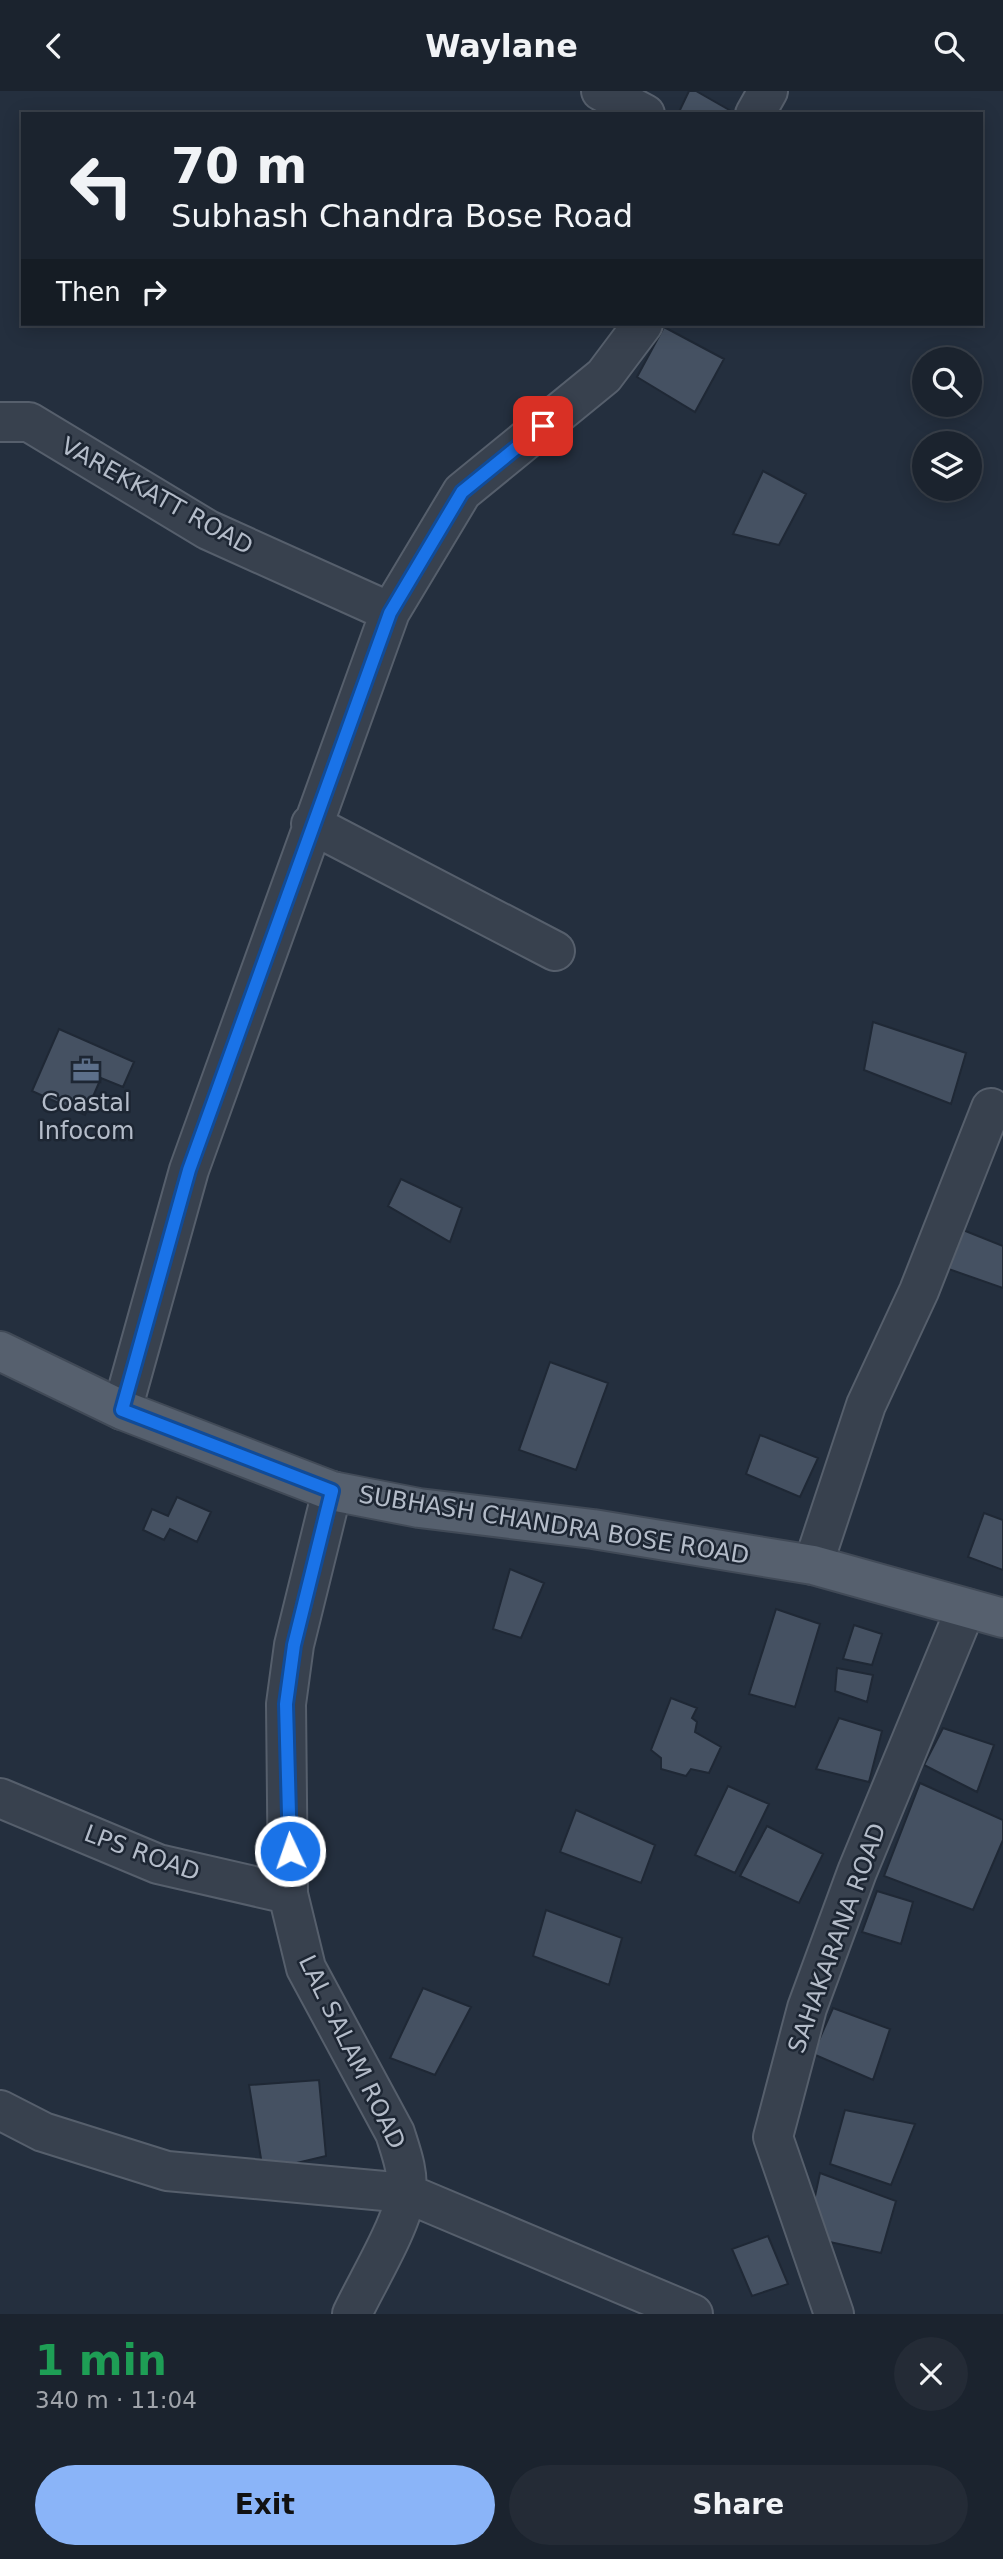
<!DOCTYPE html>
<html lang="en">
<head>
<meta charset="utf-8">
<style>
	:root { --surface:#1b232e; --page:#242b36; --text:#f1f3f6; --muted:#a0a4aa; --line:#39404a; --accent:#8ab4f8 }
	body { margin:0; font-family:"DejaVu Sans",sans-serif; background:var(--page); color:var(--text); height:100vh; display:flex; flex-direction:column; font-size:26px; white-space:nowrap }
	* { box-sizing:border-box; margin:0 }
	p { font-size:23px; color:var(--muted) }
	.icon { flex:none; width:38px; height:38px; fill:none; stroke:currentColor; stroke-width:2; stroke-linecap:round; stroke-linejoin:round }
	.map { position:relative; height:2223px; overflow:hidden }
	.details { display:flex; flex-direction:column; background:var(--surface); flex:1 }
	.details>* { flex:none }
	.banner { position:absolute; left:21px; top:21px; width:962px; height:214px; border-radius:0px; box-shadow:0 4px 18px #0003,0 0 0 2px var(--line); background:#1b232e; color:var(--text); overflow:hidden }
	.fabs { position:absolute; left:912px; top:256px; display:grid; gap:14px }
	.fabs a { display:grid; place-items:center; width:70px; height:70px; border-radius:50%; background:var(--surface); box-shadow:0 4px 18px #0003,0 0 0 2px var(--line); font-size:35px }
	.pin { position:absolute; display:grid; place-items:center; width:60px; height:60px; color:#fff; margin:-30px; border-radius:14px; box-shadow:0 4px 10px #0006 }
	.me { position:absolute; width:77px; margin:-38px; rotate:357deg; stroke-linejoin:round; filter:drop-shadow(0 0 5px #0008) }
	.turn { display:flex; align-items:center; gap:24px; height:147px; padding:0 35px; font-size:32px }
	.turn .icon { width:91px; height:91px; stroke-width:2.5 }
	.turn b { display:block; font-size:49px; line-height:60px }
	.then { display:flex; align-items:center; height:66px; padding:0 35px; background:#0003; gap:14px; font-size:26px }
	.round { display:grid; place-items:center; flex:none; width:74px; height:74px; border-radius:37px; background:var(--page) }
	.headline { display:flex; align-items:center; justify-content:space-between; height:119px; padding:0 35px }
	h1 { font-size:42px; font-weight:700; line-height:52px; color:#1e9e55 }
	.cta { display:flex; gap:14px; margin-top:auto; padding:14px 35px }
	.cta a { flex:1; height:80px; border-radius:42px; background:var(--accent); color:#111; font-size:28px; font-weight:700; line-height:80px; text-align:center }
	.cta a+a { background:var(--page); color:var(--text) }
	header { display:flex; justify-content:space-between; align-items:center; height:91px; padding:0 35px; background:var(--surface); font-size:32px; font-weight:700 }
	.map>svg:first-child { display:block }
	.building { fill:#455162; stroke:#1f2835; stroke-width:2 }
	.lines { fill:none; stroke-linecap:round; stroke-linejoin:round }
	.minor-casing { stroke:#565f6c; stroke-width:42 }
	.major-casing { stroke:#414a57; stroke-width:42 }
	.minor { stroke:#38414e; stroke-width:38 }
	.major { stroke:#56606e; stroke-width:38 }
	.route-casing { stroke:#114b97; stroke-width:18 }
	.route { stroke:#1a73e8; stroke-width:12 }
	.labels { text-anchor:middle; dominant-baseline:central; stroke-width:5; stroke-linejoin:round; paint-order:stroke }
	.street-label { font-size:24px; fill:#b4bcc9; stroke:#1d2633 }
	.poi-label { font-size:24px; fill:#b4bcc9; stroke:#1d2633 }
</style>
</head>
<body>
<header><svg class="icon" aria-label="back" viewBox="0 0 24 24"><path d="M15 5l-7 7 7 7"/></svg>Waylane<svg class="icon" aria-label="search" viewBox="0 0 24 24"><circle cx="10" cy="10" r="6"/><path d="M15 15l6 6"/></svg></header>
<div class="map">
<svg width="1003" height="2223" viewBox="0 0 1003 2223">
	<rect width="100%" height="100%" fill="#242f3e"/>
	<path class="building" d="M689,0H696L731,20L729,23H678Z
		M664,236L724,268L695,321L637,286Z
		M763,380L806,403L779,454L733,443Z
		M873,931L966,962L951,1013L864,979Z
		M59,938L134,971L123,996L101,987L85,1024L32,1000Z
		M401,1088L462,1117L450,1151L388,1115Z
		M958,1137L1003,1155V1197L940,1175Z
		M550,1271L608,1292L576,1379L519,1359Z
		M760,1344L818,1367L800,1406L746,1383Z
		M177,1406L211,1421L197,1451L170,1438L164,1449L143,1439L152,1418L168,1425Z
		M984,1422L1003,1429V1479L968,1466Z
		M510,1478L544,1492L521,1547L493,1538Z
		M776,1518L820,1533L795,1616L749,1603Z
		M854,1534L882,1543L872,1574L843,1568Z
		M837,1577L873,1584L867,1611L835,1600Z
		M671,1607L697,1617L692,1627L697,1631L695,1641L721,1656L709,1682L691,1678L686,1685L661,1678V1667L651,1659Z
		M839,1627L882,1640L869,1691L816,1678Z
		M943,1637L994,1654L977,1701L924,1674Z
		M920,1692L1003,1729V1749L973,1819L884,1785Z
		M728,1695L769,1713L735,1782L695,1764Z
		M576,1719L655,1754L641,1792L560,1761Z
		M767,1735L823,1763L799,1812L740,1785Z
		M877,1800L913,1811L901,1853L862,1841Z
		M546,1819L622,1847L609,1894L533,1865Z
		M423,1897L471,1916L435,1984L390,1967Z
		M833,1917L890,1938L873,1989L813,1963Z
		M319,1989L326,2065L263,2080L249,1994Z
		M845,2019L915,2033L891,2094L830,2073Z
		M820,2082L896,2110L881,2162L825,2150L812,2119Z
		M768,2145L788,2193L752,2205L732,2158Z"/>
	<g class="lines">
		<defs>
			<path id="minor" d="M601,0L645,23
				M755,23L768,0
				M0,331H29L208,439L390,521
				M311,733L555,860
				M122,1319L189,1079L390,521L462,401L604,285L643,233
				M332,1400L294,1554L286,1613L288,1803L306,1877L395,2042C401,2061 409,2082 406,2102C402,2134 367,2191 352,2223
				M813,1474L866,1314L919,1200L991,1017
				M0,1707L158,1773L288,1803
				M0,2019L43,2041L167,2080L406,2102L693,2223
				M834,2223L773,2046L807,1917L857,1781L966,1517"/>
			<path id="major" d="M0,1260L122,1319L332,1400L419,1417L593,1438L813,1474L1003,1527"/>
		</defs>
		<use href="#minor" class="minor-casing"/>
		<use href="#major" class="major-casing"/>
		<use href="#minor" class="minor"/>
		<use href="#major" class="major"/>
	</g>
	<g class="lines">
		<defs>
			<path id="route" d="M290,1760L286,1613L294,1554L332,1400L122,1319L189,1079L390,522L462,401L543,335"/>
		</defs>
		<use href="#route" class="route-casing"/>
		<use href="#route" class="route"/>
	</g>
	<defs>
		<symbol id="office-bare" viewBox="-9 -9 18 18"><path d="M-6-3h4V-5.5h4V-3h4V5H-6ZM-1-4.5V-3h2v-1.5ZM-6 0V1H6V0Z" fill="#5c6f8a" stroke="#1d2633" stroke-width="2.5" paint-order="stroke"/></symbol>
	</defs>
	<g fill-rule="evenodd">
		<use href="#office-bare" x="67" y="960" width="38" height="38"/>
	</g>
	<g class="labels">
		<g class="street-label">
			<text transform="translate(157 405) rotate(29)">VAREKKATT ROAD</text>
			<text transform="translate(554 1434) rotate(9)">SUBHASH CHANDRA BOSE ROAD</text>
			<text transform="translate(142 1762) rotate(20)">LPS ROAD</text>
			<text transform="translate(837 1847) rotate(-70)">SAHAKARANA ROAD</text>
			<text transform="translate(352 1961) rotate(64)">LAL SALAM ROAD</text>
		</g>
		<g class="poi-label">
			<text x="86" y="1012">Coastal<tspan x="86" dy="28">Infocom</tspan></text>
		</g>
	</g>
</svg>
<div class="fabs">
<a><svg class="icon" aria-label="search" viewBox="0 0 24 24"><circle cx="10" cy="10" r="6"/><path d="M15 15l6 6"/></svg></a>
<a><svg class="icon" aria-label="layers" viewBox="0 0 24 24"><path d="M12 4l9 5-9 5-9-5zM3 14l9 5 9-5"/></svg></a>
</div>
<div class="pin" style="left:543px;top:335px;background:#d93025"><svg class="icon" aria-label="arrive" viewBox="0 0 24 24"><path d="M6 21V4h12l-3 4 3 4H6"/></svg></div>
<svg class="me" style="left:290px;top:1760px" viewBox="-20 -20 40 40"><circle r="17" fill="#1a73e8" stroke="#fff" stroke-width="3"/><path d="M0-11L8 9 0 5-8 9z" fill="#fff"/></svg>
<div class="banner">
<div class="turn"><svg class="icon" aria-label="left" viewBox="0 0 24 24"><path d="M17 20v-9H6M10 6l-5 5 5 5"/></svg><div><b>70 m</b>Subhash Chandra Bose Road</div></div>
<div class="then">Then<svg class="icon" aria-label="right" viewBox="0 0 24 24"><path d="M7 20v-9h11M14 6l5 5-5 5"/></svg></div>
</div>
</div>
<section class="details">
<div class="headline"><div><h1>1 min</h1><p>340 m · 11:04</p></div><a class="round"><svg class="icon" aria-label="close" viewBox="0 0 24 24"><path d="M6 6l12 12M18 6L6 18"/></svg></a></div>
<div class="cta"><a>Exit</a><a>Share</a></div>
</section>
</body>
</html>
